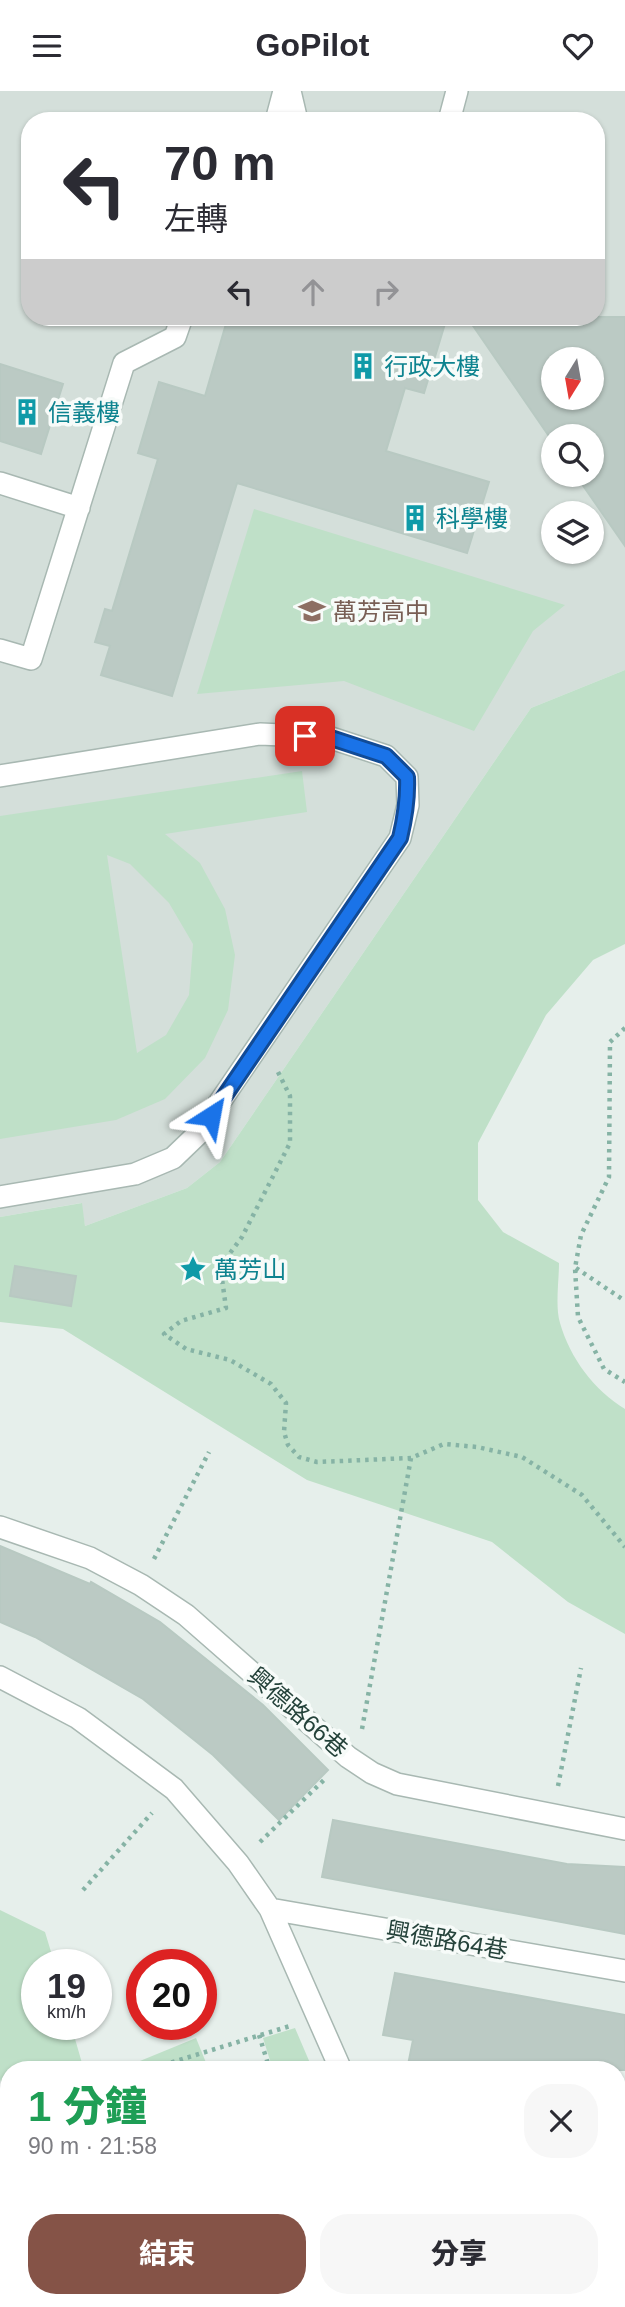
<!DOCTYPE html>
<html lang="zh-TW">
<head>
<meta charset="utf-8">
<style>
	:root { --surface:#fff; --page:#f7f7f7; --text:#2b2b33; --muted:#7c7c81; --accent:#855347 }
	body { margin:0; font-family:Helvetica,"Noto Sans TC",sans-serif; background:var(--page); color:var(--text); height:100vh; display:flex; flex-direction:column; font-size:26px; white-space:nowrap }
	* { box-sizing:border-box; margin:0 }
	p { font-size:23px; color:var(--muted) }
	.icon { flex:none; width:38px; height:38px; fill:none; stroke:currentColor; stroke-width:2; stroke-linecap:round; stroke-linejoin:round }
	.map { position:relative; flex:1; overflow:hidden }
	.details { position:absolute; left:0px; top:1970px; width:626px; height:247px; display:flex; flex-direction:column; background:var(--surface); border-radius:28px 28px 0 0; box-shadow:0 2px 5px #0004 }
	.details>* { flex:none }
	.top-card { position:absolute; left:21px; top:21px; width:584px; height:214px; border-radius:28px; box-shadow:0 2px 5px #0004; background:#fff; color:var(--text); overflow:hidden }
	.needle { width:46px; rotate:191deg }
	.fabs { position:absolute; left:541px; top:256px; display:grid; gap:14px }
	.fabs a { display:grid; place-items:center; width:63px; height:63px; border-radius:50%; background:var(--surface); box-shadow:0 2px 5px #0004; font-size:35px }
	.speed { position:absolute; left:21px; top:1858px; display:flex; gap:14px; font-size:35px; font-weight:700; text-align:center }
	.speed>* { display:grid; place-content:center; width:91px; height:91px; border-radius:50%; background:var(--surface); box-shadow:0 2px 5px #0004; line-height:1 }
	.speed small { font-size:18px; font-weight:400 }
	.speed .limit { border:10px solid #d22; background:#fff; color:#111 }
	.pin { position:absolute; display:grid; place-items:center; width:60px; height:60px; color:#fff; margin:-30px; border-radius:14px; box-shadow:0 4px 10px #0006 }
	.me { position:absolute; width:77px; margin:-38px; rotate:34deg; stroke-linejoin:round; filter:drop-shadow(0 0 5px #0008) }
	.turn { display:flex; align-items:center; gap:24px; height:147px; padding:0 28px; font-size:32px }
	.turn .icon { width:91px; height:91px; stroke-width:2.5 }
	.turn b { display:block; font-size:49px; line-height:60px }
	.lanes { display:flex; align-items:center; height:66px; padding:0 28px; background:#0003; justify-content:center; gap:35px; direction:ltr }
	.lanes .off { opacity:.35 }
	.round { display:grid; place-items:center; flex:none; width:74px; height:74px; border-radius:28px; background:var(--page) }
	.summary { display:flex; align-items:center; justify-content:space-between; height:119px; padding:0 28px }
	h1 { font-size:42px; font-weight:800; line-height:52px; color:#1e9e55 }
	.primary-button { display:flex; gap:14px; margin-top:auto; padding:14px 28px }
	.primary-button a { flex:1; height:80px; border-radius:28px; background:var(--accent); color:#fff; font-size:28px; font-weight:800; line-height:80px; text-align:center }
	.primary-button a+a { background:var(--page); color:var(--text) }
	header { display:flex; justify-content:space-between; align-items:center; height:91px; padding:0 28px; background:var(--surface); font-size:32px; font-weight:800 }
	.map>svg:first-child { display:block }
	.built { fill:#d4dfda; fill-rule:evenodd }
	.green { fill:#bfe0c8; fill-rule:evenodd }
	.building { fill:#bbcac4; stroke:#b8c9c2; stroke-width:2; fill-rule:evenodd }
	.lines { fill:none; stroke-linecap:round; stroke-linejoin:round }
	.service-casing { stroke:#a8b8b2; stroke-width:24 }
	.path { stroke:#86b3a5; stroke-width:4.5; stroke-dasharray:3.5 5; stroke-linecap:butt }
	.service { stroke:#fff; stroke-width:21 }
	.route-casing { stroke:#114b97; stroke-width:18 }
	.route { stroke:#1a73e8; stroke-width:12 }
	.labels { text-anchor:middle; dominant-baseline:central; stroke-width:7; stroke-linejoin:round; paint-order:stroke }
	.culture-label { font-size:24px; fill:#0d838f; stroke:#f7fbf9; text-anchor:start }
	.education-label { font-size:24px; fill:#785e54; stroke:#f7fbf9; text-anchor:start }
	.street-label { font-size:24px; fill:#24423a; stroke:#f7fbf9 }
</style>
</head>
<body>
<header><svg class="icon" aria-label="menu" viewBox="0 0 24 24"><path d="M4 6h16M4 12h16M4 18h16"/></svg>GoPilot<svg class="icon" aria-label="heart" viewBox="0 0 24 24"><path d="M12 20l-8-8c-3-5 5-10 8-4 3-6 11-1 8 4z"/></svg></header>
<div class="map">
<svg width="625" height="2216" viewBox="0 0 625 2216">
	<rect width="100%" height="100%" fill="#e6efeb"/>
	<path class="built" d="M0,0H625V579L531,617L220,1071L187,1097L85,1135L81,1112L0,1126ZM30,30H597V226H30ZM553,268H592V306H553ZM553,345H592V383H553ZM553,422H592V460H553Z"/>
	<path class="green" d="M254,418L565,514L533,540L474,640L344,590L197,603Z
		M625,579V853L593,869L546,924L478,1052V1109L503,1141L559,1172C559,1190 555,1215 560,1232C570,1267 594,1299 625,1318V1543L568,1511L492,1451L307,1389L63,1238L0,1231V1126L82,1112L85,1135L187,1097L220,1071L531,617Z
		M302,680L307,721L165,743L200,772L225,818L235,864L228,919L205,967L165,1008L116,1029L0,1048V725ZM107,764L130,773L169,812L193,853L189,904L166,944L137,962Z
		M0,1819L45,1841L55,1874H37V1934H71L84,1979H9V2039L7,2008L0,1988Z
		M295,1937L313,1979H273L263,1947Z
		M196,1947L209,1979H118Z
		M31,2208L146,2209L149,2216H31Z
		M456,2208L486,2209L500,2216H435Z"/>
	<path class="building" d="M228,226H447L424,302L405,297L386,360L489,391L467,462L237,392L172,605L101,584L110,555L95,551L105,518L112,520L158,368L138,362L159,291L205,305Z
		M467,226H625V455L575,383H592V345H553V351ZM553,268H592V306H553Z
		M0,273L63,293L41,363L0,350Z
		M15,1175L76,1185L71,1215L10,1205Z
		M0,1455L90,1493L91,1491L160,1531L263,1614L328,1679L279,1729L213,1664L143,1608L35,1546L0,1531Z
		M333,1729L567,1773L625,1776V1843L322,1786Z
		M395,1882L625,1924V1979H407L413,1949L383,1944Z"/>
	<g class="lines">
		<defs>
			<path id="service" d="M290,0L297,30
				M276,30L284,0
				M449,30L457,0
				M0,392L79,417
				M0,559L31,568L124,272L175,246L182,226
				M0,685L260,643L328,646L386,665L407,686L408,714L400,747L198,1043L173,1067L135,1083L0,1106
				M0,1436L90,1467L141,1494L186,1524L348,1666L372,1682L397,1693L625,1738
				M0,1586L78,1627L174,1698L238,1772L270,1818L341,1979
				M270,1818L625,1880
				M618,2112L625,2114
				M535,2208L550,2216"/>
		</defs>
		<use href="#service" class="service-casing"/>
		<path class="path" d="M625,937L610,951L609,1086L581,1144L575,1177L578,1226L604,1278L625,1291
			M278,981L290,1005V1052L242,1146L222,1173V1188L226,1217L181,1230L164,1243L186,1258L230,1269L271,1293L286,1312L284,1341L288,1354L299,1366L317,1371L411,1367L444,1353L477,1356L522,1366L582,1404L625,1456
			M576,1177L625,1210
			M154,1468L209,1361
			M362,1638L411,1367
			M558,1695L581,1577
			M260,1751L326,1687
			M83,1799L152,1722
			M259,1944L270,1979
			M147,1979L290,1935
			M0,2177L9,2178
			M23,2216L24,2208"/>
		<use href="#service" class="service"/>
	</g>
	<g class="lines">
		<defs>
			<path id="route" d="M211,1025L400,747C405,726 408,708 407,686L386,665L328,646L305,645"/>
		</defs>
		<use href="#route" class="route-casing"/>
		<use href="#route" class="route"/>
	</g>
	<defs>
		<symbol id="building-bare" viewBox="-9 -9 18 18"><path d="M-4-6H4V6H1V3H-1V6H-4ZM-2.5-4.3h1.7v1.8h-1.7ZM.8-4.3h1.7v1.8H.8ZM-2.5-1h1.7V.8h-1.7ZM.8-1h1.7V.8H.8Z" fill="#0f9aa8" stroke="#f7fbf9" stroke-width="2.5" paint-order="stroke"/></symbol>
		<symbol id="school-bare" viewBox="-9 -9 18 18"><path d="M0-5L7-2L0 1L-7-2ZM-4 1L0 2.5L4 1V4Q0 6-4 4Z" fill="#8d6e63" stroke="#f7fbf9" stroke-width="2.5" paint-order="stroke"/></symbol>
		<symbol id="sight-bare" viewBox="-9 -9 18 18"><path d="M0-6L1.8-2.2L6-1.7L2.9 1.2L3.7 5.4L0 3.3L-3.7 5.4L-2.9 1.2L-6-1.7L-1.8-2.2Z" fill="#0f9aa8" stroke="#f7fbf9" stroke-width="2.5" paint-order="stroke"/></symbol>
	</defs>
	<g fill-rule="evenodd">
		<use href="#building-bare" x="344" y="256" width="38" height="38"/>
		<use href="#building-bare" x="8" y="302" width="38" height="38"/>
		<use href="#building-bare" x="396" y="408" width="38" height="38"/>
		<use href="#school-bare" x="293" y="501" width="38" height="38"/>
		<use href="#sight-bare" x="174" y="1159" width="38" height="38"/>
	</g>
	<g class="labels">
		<g class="culture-label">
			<text x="384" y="275">行政大樓</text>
			<text x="48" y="321">信義樓</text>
			<text x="436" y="427">科學樓</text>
			<text x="214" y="1178">萬芳山</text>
		</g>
		<g class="education-label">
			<text x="333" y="520">萬芳高中</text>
		</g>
		<g class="street-label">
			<text transform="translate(298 1621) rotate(41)">興德路66巷</text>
			<text transform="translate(447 1849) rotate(10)">興德路64巷</text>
		</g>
	</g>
</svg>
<div class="fabs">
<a><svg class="needle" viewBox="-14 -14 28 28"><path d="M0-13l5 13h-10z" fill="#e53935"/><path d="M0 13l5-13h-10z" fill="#7c7c81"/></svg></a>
<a><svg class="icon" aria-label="search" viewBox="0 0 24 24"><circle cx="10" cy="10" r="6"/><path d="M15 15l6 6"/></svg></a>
<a><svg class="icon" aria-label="layers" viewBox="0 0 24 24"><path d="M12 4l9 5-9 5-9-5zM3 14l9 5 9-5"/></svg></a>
</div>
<div class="speed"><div>19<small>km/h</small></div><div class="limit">20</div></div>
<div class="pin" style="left:305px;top:645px;background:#d93025"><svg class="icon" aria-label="arrive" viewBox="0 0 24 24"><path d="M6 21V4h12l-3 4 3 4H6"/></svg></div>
<svg class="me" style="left:211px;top:1025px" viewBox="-20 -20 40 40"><path d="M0-17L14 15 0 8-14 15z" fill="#1a73e8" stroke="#fff" stroke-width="4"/></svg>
<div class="top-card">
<div class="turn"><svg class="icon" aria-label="left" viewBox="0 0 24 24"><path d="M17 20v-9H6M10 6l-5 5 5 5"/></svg><div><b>70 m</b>左轉</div></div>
<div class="lanes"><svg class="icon" aria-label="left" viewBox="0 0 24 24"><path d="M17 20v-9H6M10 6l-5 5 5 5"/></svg><svg class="icon off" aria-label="ahead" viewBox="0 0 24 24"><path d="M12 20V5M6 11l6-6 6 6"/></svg><svg class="icon off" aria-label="right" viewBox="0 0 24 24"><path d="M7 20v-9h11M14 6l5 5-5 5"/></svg></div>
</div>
<section class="details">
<div class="summary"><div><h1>1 分鐘</h1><p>90 m · 21:58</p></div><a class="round"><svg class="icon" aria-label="close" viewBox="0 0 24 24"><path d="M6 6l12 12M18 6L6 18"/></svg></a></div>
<div class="primary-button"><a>結束</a><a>分享</a></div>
</section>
</div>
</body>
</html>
